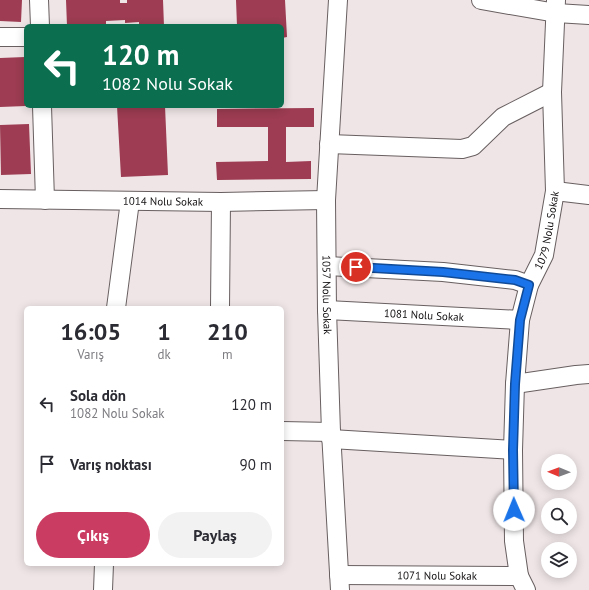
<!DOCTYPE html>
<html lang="tr">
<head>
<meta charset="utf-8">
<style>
	:root { --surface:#fff; --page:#f2f2f3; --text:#2b2b33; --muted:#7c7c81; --accent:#cb3c62 }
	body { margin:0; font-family:"PT Sans",sans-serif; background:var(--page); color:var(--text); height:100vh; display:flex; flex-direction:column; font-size:15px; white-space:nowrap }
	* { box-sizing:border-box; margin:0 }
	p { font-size:13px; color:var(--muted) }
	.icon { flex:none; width:22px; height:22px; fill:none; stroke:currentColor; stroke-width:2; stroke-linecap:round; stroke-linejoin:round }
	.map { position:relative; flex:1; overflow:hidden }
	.details { position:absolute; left:24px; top:306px; width:260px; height:260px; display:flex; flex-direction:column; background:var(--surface); border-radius:6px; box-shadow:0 2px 10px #0003 }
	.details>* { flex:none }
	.guide { position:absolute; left:24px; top:24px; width:260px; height:84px; border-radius:6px; box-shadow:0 2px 10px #0003; background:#0b6e4f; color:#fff; overflow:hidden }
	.needle { width:26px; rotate:271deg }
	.fabs { position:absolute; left:541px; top:454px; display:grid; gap:8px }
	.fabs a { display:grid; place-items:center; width:36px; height:36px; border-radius:50%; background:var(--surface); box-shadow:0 2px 10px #0003; font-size:20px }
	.pin { position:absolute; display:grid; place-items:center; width:34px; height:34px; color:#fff; margin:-17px; border:2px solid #fff; border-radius:50%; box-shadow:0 1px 4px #0007 }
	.me { position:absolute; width:44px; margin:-22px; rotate:359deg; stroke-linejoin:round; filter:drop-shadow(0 0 3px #0008) }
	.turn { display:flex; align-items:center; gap:14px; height:84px; padding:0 12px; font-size:18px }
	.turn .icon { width:52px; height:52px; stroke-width:2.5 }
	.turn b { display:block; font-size:28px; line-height:34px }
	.eta { display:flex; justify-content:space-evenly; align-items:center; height:68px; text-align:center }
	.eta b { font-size:24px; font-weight:700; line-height:28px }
	.primary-button { display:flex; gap:8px; margin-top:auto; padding:8px 12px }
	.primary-button a { flex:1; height:46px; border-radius:24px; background:var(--accent); color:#fff; font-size:16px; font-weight:700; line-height:46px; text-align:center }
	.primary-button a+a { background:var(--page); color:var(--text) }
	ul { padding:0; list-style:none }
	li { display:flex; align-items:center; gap:12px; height:60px; padding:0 12px }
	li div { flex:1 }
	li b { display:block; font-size:15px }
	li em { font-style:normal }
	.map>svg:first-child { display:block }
	.building { fill:#9d3c52 }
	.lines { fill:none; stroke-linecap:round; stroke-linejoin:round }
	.minor-casing { stroke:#685f60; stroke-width:20 }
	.minor { stroke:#fff; stroke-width:18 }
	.route-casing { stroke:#114b97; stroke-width:10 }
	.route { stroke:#1a73e8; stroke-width:7 }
	.labels { text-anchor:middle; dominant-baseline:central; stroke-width:4; stroke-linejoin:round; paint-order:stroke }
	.street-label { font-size:11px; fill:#110e0e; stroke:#efe5e6 }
</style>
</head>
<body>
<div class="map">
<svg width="589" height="590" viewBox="0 0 589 590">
	<rect width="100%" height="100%" fill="#efe5e6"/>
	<path class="building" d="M0,0H22L21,22L0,21Z
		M66,0H120V3H127V0H163L164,26H139V22L125,23V20L106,21V26H67Z
		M236,0H285L287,37L282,38V26H237Z
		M25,57L26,106L0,107V58Z
		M117,106H165L168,175L121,177Z
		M314,108V127H286V162L311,161V179L217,180L216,162L268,161V127H217V109Z
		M29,124L31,174L1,175L0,125Z"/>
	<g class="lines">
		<defs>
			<g id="minor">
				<path d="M39,0L40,26"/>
				<path id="s1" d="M338,0L326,200L327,310L331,432L340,590"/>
				<path d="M481,0L556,13L589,15"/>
				<path d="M0,37H26"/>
				<path d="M42,106L45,200"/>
				<path d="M329,144L462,149L473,146L503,117L552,92"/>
				<path d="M555,191L589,195"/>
				<path id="s2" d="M0,199L221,202L326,200"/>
				<path d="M327,266L443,272L515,280L529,285"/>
				<path d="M116,308L130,201"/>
				<path d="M220,308L221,202"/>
				<path id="s3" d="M327,310L520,320"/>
				<path d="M515,384L576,375L589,374"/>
				<path d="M282,431L331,432"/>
				<path d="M331,439L513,450"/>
				<path id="s4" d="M339,575L519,576L526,590"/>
				<path id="s5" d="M519,576L514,541L513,450L515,384L520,320L529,285L544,255L555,191L552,92L556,0"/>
				<path d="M103,590L104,564"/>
			</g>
		</defs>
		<use href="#minor" class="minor-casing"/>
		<use href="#minor" class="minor"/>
	</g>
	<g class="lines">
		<defs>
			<path id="route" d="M356,267L443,272L515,280L529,285L520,320L515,384L513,450L514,510"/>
		</defs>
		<use href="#route" class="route-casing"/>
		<use href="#route" class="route"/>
	</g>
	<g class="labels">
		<g class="street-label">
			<text stroke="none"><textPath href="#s2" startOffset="163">1014 Nolu Sokak</textPath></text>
			<text stroke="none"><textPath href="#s5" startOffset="351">1079 Nolu Sokak</textPath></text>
			<text stroke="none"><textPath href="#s1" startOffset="295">1057 Nolu Sokak</textPath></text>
			<text stroke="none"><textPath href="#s3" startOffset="97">1081 Nolu Sokak</textPath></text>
			<text stroke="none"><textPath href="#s4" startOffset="98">1071 Nolu Sokak</textPath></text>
		</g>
	</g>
</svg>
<div class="fabs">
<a><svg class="needle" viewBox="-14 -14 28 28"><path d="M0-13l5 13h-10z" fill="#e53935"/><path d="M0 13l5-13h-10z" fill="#7c7c81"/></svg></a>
<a><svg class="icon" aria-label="search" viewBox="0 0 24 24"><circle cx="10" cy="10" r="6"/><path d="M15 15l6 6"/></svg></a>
<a><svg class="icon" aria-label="layers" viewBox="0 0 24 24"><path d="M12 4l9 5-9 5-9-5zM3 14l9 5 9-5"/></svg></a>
</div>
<div class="pin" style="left:356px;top:267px;background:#d93025"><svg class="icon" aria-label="arrive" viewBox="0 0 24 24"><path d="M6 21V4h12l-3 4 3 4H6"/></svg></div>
<svg class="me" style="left:514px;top:510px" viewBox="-20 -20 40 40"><circle r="19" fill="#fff"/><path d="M0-13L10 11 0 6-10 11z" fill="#1a73e8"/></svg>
<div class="guide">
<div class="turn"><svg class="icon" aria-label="left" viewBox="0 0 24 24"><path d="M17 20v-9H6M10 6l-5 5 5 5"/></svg><div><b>120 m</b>1082 Nolu Sokak</div></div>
</div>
<section class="details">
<div class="eta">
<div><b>16:05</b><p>Varış</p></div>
<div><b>1</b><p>dk</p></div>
<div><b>210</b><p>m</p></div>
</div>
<ul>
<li><svg class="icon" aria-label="left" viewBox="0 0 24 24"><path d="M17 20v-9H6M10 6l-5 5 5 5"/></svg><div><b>Sola dön</b><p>1082 Nolu Sokak</p></div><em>120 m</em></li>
<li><svg class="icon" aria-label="arrive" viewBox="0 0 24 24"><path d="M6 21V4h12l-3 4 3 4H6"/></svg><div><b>Varış noktası</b></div><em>90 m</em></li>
</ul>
<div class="primary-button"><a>Çıkış</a><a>Paylaş</a></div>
</section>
</div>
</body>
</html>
